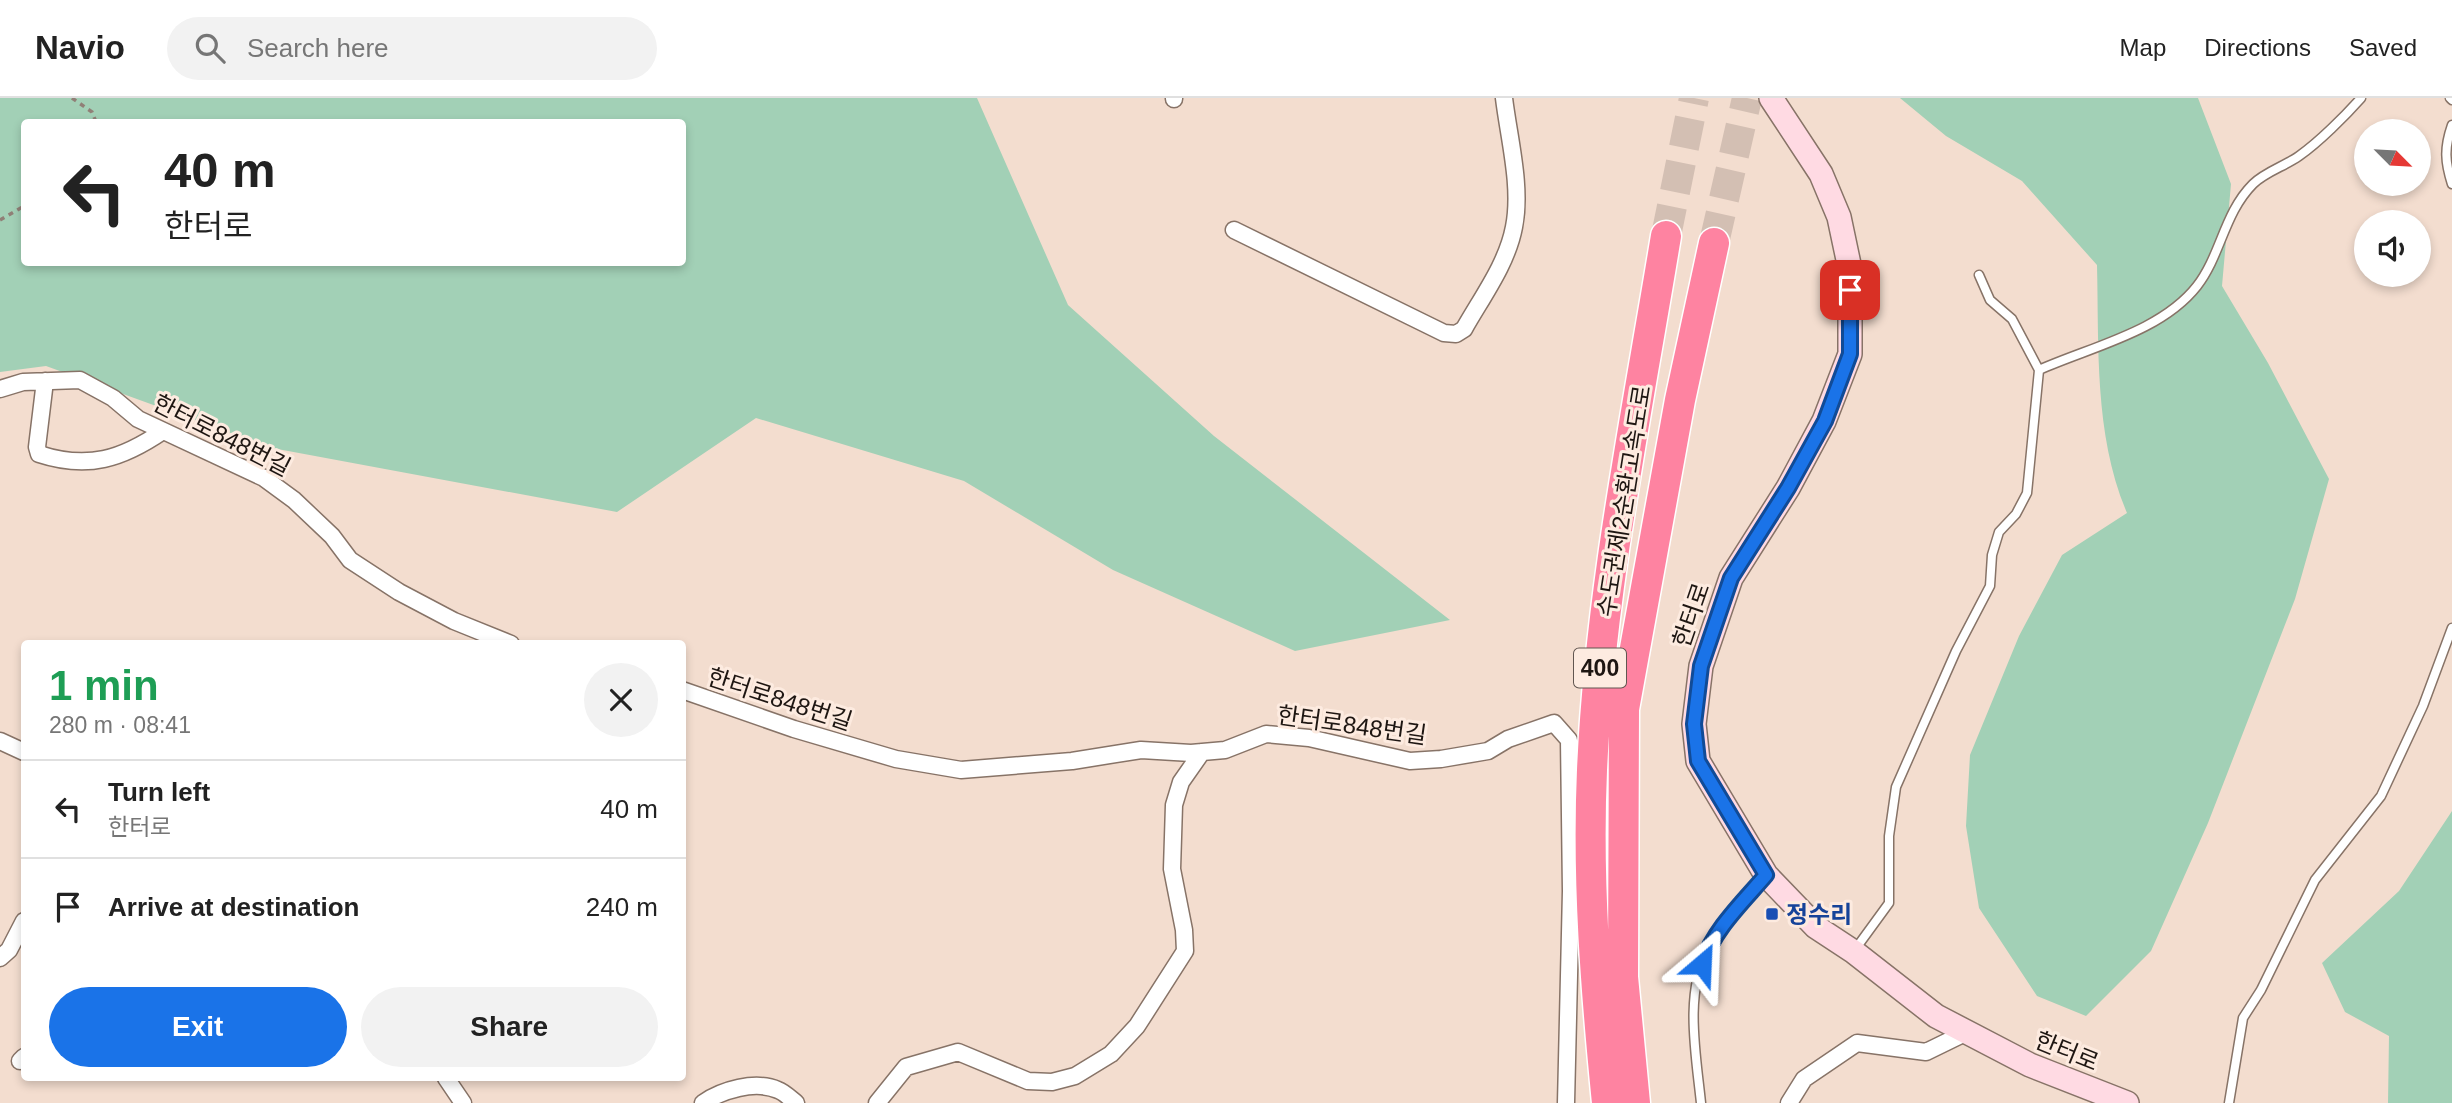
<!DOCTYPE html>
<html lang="en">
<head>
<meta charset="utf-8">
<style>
	:root { --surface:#fff; --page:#f2f2f2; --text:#222; --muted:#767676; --line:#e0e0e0; --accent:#1a73e8 }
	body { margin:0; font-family:Helvetica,"Noto Sans KR",sans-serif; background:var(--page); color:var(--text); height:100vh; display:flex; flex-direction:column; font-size:26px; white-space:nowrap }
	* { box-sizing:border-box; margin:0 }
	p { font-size:23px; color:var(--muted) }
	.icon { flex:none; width:38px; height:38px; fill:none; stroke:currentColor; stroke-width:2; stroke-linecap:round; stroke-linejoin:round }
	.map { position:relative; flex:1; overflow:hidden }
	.sheet { position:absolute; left:21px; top:542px; width:665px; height:441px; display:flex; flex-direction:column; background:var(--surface); border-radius:7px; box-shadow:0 4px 10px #0003 }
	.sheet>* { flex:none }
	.guide { position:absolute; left:21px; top:21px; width:665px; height:147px; border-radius:7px; box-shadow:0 4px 10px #0003; background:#fff; color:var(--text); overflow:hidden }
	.needle { width:46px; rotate:114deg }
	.controls { position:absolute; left:2354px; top:21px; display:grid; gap:14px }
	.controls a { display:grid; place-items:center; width:77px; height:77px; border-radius:50%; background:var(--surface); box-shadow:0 4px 10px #0003; font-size:35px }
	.pin { position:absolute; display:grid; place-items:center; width:60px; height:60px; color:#fff; margin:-30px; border-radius:14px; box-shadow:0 4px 10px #0006 }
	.me { position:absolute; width:77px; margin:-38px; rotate:26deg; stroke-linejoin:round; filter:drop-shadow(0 0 5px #0008) }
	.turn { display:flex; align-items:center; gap:24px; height:147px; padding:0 28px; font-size:32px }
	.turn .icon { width:91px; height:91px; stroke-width:2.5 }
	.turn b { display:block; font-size:49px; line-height:60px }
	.round { display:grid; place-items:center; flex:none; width:74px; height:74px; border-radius:37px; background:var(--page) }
	.headline { display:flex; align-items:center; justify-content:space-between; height:119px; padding:0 28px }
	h1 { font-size:42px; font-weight:800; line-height:52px; color:#1e9e55 }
	.cta { display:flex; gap:14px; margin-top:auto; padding:14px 28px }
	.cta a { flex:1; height:80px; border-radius:42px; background:var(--accent); color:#fff; font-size:28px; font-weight:800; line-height:80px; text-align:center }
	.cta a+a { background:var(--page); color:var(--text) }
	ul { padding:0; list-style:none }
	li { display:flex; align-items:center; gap:21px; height:98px; padding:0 28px; border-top:2px solid var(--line) }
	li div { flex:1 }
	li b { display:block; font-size:26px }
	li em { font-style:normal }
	header { display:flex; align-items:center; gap:42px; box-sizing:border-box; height:98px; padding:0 35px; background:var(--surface); border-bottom:2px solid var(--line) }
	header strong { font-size:33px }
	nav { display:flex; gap:38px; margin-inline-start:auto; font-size:24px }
	.search { width:490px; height:63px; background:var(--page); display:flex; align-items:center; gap:18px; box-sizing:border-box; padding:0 24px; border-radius:38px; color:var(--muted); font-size:26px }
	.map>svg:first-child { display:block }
	.green { fill:#a2d0b6; fill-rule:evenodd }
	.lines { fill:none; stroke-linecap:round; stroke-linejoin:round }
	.highway-tunnel { stroke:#d3bfb3; stroke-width:30; stroke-dasharray:30 15; stroke-linecap:butt }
	.lane-casing { stroke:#877367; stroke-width:11 }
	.street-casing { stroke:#877367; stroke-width:19 }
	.secondary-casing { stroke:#877367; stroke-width:26 }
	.highway-casing { stroke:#fff; stroke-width:33 }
	.path { stroke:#908077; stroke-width:3.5; stroke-dasharray:5 5; stroke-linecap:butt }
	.lane { stroke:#fff; stroke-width:8 }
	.street { stroke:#fff; stroke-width:16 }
	.secondary { stroke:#ffdae3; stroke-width:23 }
	.highway { stroke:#fe83a1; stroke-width:30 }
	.route-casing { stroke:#114b97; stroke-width:18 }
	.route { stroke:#1a73e8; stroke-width:12 }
	.transit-dot { fill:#1a4fb4; stroke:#fdebe0; stroke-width:2.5 }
	.labels { text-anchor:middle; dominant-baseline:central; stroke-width:6; stroke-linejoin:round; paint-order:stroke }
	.shield { fill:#fdebe0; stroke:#615650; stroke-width:2 }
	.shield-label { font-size:23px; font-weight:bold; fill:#1e1612 }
	.street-label { font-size:24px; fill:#1e1612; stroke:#fdebe0 }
	.transit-label { font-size:24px; font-weight:bold; fill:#164399; stroke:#fdebe0; text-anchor:start }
</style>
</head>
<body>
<header>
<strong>Navio</strong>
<div class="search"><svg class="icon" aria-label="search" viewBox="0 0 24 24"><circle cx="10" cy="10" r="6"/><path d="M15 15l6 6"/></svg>Search here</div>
<nav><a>Map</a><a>Directions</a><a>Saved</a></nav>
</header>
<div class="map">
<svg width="2452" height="1005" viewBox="0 0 2452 1005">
	<rect width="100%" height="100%" fill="#f3ddcf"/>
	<path class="green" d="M0,0H977L1068,207L1214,338L1450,522L1295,553L1113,472L964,383L756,320L617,414L272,350L46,268L0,274ZM24,24H682V164H24Z
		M1900,0H2198L2231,86L2222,188L2268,265L2329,381L2295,501L2208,725L2151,853L2086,918L2037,898L1979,810L1966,728L1970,657L2019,538L2062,457L2127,415C2094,337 2099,250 2097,167L2022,83L1946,38Z
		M2452,713V1005H2388L2389,938L2345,914L2322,865L2399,793Z"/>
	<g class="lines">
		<path class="highway-tunnel" d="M1666,138L1694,0
			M1714,145L1747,0"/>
		<defs>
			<path id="lane" d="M2450,0L2452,2
				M2452,27C2444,50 2445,64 2452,86
				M2039,272C2090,249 2161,234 2197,188C2221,157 2224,115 2253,86C2265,74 2285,68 2299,58C2319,44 2345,18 2361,0
				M1854,853L1889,805V738L1896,689L1956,553L1990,488L1992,457L1999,434L2016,416L2027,395L2039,272L2012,221L1990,202L1979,177
				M1701,1005C1696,956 1684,896 1708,850C1722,823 1745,801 1765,778
				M2229,1005L2243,920L2261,892L2315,782L2381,698L2423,608L2452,530"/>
			<path id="street" d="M1174,0V1
				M1234,132L1444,235L1456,236L1464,231C1482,199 1507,166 1514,129C1522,89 1509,41 1504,0
				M45,283L37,349L39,356C88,372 122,361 163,333
				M0,291L23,284L80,282L113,300L138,321L264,380L294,402L332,438L350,462L399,494L454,523L511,546
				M682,592L794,631L896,661L961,672L1072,663L1141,652L1191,655L1225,652L1266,636L1309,640L1410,663L1441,661L1488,653L1508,641L1554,625L1569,642L1571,793L1566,1005
				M0,643L24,654
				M0,860L9,852L24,823
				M20,963L24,959
				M446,980L463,1005
				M703,1005C722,992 755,982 778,992C784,994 791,1001 796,1005
				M877,1005L906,969L958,954L1028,983L1052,984L1075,978L1111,956L1137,928L1185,853L1184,832L1172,771L1174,707L1181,684L1202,654
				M1789,1005L1804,981L1857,945L1926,954L1967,934"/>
			<path id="secondary" d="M1771,0L1821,76L1839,119L1850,171V256L1824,323L1788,390L1731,480L1701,568L1694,626L1698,663L1766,777L1816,829L1854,854L1936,918L2030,967L2127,1005"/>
			<path id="highway" d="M1607,1005C1596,894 1587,784 1592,672C1600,493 1637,315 1666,138
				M1635,1005L1623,879L1624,611L1680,302L1714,145"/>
		</defs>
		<use href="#lane" class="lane-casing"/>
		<use href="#street" class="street-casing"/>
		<use href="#secondary" class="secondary-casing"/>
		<use href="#highway" class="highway-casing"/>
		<path class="path" d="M72,0L92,14L96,24
			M0,122L24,108"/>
		<use href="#lane" class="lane"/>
		<use href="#street" class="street"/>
		<use href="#secondary" class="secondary"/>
		<use href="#highway" class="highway"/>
	</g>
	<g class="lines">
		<defs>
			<path id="route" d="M1702,866C1714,831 1742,805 1766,777L1698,663L1694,626L1701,568L1731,480L1788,390L1825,323L1850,256V192"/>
		</defs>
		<use href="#route" class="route-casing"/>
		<use href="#route" class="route"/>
	</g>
	<rect class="transit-dot" x="1765" y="809" width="14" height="14" rx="3.5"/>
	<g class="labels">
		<rect class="shield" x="1574" y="550.5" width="52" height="39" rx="5"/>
		<g class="shield-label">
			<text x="1600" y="570">400</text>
		</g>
		<g class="street-label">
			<text transform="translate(222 337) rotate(27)">한터로848번길</text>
			<text transform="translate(1624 403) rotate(-81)">수도권제2순환고속도로</text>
			<text transform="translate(1691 517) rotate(-71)">한터로</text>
			<text transform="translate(780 601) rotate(18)">한터로848번길</text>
			<text transform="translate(1352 627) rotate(8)">한터로848번길</text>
			<text transform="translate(2067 953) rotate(22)">한터로</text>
		</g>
		<g class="transit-label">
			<text x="1786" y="816">정수리</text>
		</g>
	</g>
</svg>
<div class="controls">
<a><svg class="needle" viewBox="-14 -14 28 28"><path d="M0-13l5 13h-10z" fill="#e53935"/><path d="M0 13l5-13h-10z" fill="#767676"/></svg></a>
<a><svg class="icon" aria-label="sound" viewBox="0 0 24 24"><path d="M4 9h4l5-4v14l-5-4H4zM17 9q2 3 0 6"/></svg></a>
</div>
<div class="pin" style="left:1850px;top:192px;background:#d93025"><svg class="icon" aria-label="arrive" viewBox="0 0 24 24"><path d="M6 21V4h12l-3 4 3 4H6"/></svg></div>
<svg class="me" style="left:1702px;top:866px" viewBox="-20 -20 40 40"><path d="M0-17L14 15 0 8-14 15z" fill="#1a73e8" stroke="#fff" stroke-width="4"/></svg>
<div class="guide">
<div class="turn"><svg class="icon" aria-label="left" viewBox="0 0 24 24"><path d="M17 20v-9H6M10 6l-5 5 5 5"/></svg><div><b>40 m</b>한터로</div></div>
</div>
<section class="sheet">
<div class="headline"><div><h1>1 min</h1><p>280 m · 08:41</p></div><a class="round"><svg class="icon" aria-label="close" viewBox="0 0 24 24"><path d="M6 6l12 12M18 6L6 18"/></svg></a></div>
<ul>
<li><svg class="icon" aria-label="left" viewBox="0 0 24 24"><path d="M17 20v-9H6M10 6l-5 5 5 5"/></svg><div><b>Turn left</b><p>한터로</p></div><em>40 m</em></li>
<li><svg class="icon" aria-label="arrive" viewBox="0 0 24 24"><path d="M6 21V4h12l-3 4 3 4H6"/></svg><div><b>Arrive at destination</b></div><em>240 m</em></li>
</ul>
<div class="cta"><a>Exit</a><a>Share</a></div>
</section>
</div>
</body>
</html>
